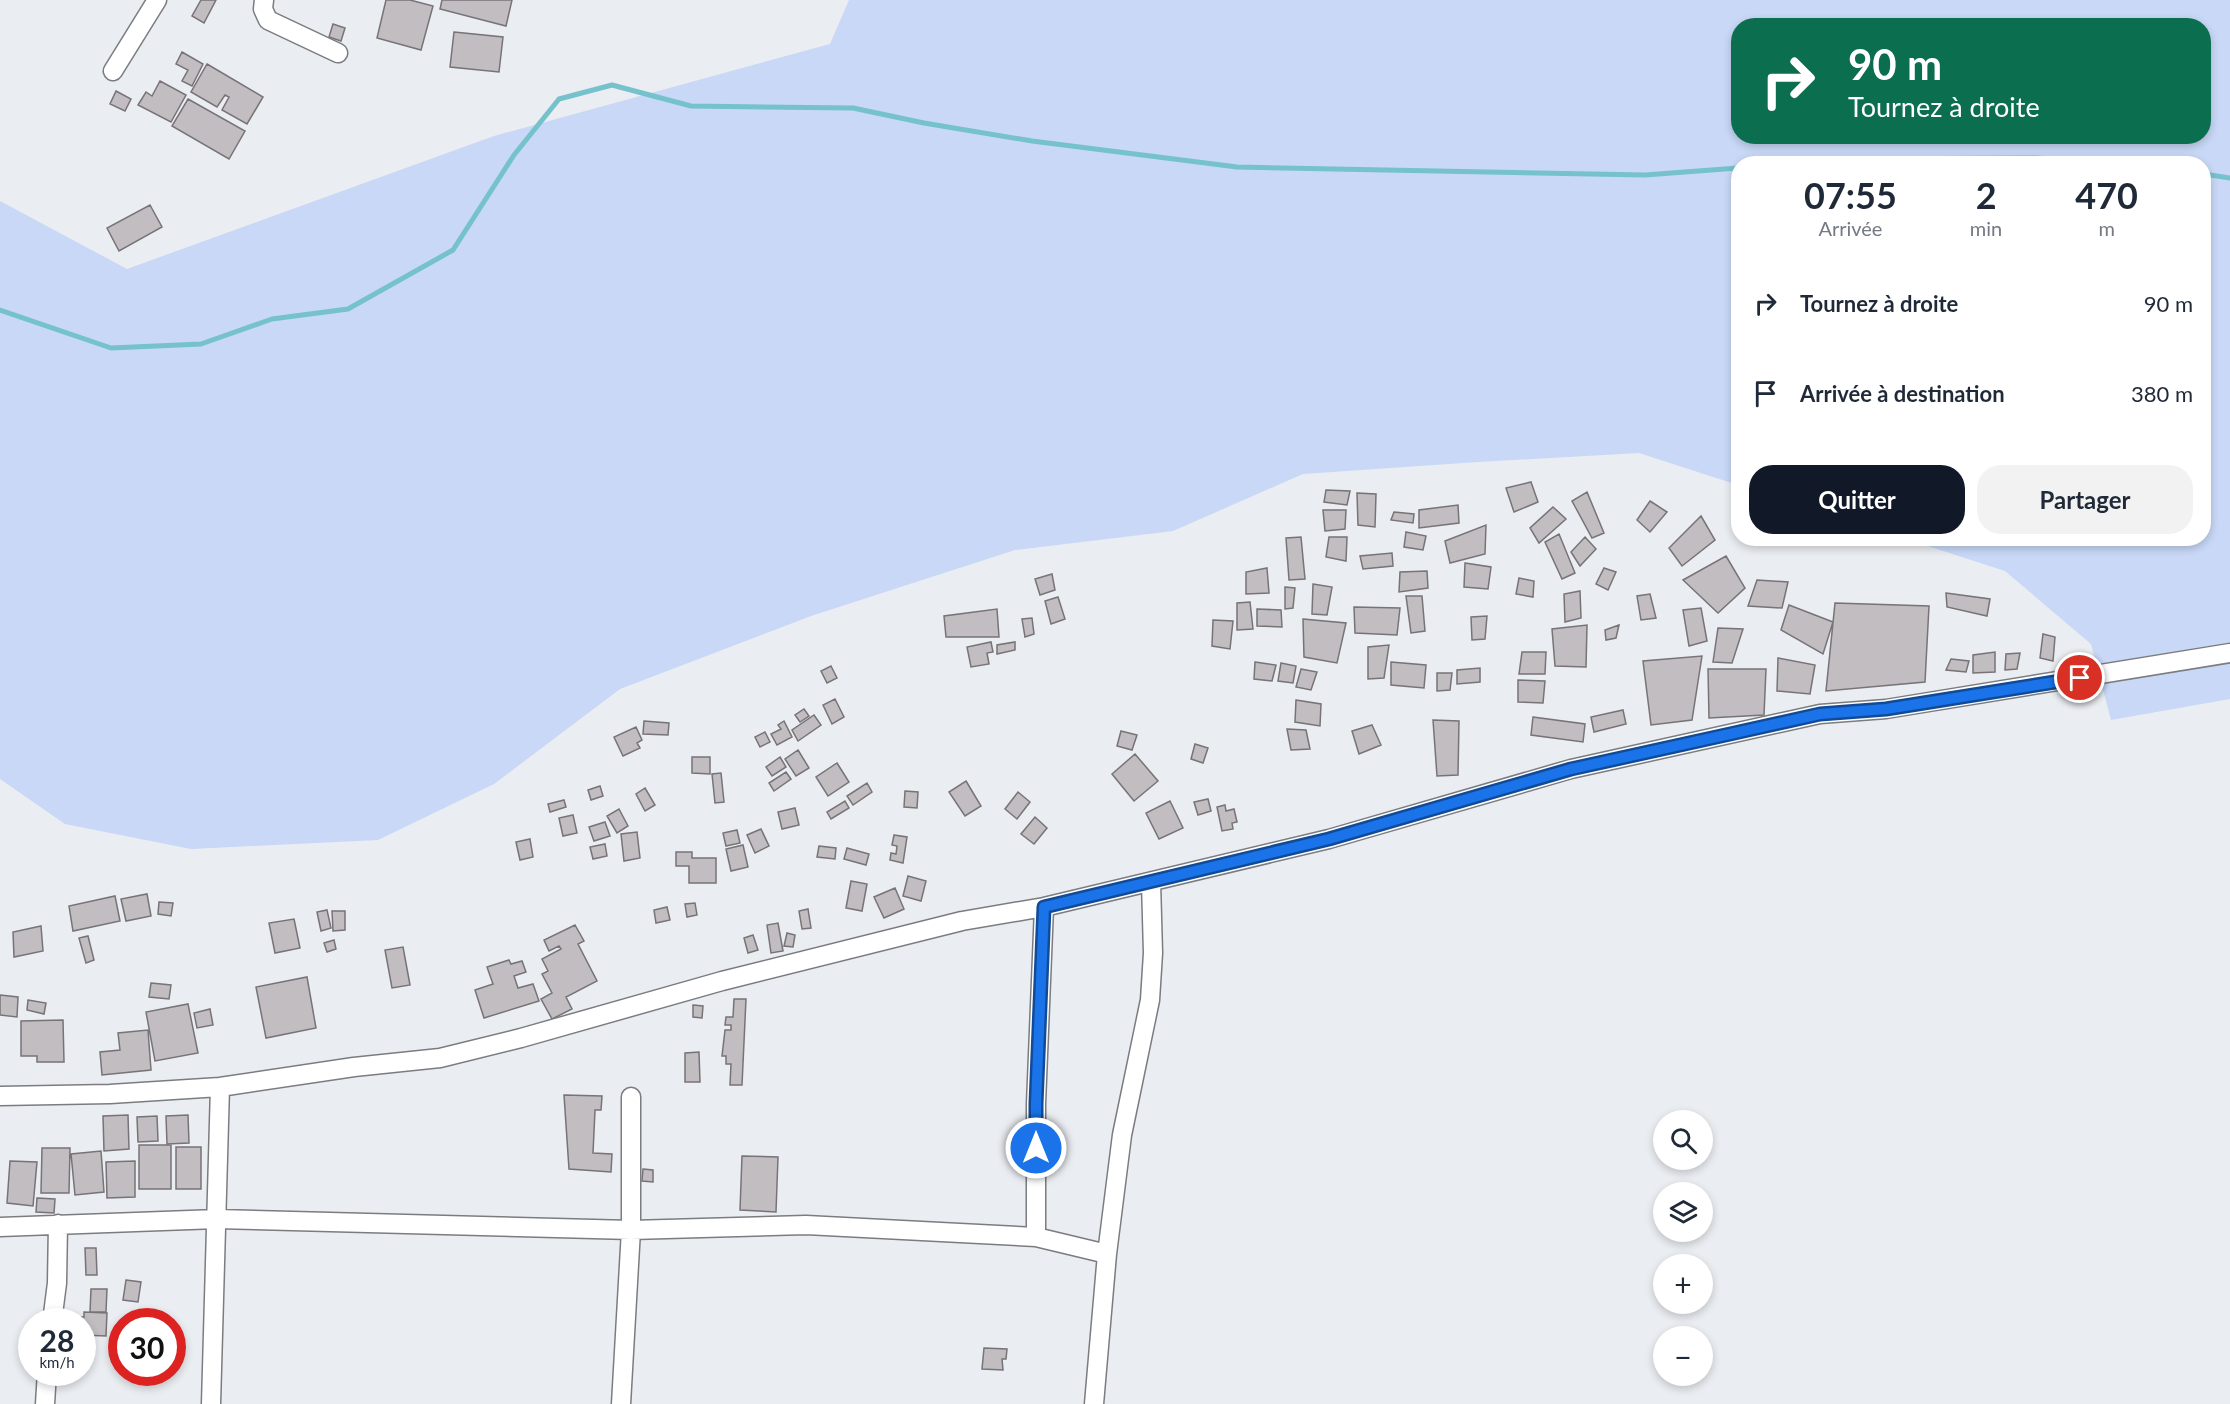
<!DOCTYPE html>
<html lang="fr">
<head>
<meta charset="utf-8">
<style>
	:root { --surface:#fff; --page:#f2f2f3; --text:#1f2937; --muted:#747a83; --accent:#111827 }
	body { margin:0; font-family:Lato,sans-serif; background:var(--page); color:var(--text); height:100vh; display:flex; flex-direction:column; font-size:22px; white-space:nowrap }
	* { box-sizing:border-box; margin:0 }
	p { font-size:20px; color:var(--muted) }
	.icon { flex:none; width:33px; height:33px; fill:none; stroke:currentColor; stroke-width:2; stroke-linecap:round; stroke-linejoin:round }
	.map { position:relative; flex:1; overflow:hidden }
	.drawer { position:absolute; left:1731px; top:156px; width:480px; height:390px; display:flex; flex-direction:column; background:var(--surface); border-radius:24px; box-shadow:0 3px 9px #0003 }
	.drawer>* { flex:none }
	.top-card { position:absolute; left:1731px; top:18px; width:480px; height:126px; border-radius:24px; box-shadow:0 3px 9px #0003; background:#0b6e4f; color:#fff; overflow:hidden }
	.fabs { position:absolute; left:1653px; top:1110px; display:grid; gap:12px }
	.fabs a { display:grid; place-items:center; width:60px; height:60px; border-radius:50%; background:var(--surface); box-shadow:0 3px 9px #0003; font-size:30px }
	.speed { position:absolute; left:18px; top:1308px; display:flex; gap:12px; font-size:30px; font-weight:700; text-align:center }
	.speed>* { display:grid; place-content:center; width:78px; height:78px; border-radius:50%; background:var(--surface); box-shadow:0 3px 9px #0003; line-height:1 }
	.speed small { font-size:15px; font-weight:400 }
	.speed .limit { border:9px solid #d22; background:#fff; color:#111 }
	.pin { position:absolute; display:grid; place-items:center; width:51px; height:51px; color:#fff; margin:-26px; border:3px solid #fff; border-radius:50%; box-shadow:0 2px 6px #0007 }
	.me { position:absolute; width:66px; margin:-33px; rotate:0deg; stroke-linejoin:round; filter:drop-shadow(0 0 4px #0008) }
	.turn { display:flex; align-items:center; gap:21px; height:126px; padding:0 18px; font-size:27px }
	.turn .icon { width:78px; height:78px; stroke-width:2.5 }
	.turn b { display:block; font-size:42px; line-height:51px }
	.eta { display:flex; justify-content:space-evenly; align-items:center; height:102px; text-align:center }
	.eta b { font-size:36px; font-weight:700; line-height:42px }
	.primary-button { display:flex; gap:12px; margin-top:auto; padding:12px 18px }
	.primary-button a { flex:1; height:69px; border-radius:24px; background:var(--accent); color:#fff; font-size:24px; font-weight:700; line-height:69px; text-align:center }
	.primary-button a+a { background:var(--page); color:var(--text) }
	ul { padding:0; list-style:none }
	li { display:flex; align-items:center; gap:18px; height:90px; padding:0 18px }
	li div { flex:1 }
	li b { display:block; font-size:22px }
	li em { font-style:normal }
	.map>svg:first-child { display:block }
	.green { fill:#c8d8f6; fill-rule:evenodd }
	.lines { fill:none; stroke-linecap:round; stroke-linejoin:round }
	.stream { stroke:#75c1cc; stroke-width:5 }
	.building { fill:#c1bdc0; stroke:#777376; stroke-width:1.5 }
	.minor-casing { stroke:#7a7c80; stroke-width:21 }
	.minor { stroke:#fff; stroke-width:18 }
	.route-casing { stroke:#114b97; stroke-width:15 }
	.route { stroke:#1a73e8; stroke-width:10 }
</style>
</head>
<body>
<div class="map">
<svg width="2230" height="1404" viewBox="0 0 2230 1404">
	<rect width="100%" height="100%" fill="#eaedf1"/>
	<path class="green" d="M849,0H2230V699L2111,720L2091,644L2005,571L1906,539L2204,538V164H1738V485L1639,453L1478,462L1303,474L1173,531L1015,550L811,616L620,689L494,784L378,840L191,849L65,824L0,779V201L127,269L494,136L830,44ZM1738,26H2204V136H1738Z"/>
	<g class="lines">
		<path class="stream" d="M1795,164L1849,159L2035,158L2134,164
			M2204,174L2230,178
			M0,310L111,348L201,344L272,319L348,309L453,250L514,155L559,99L612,85L691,106L853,108L924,123L1032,141L1237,167L1645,175L1738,168"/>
	</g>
	<path class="building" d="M201,0H216L204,23L192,16Z
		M386,0H410L433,6L421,50L377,38Z
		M442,0H512L506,26L440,9Z
		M333,24L345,28L341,41L329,37Z
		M454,32L503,37L499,72L450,67Z
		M182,52L203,64L192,86L182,81L188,70L176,64Z
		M207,64L263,97L247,124L222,110L229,97L225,95L217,107L191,92Z
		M160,81L186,95L171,122L138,105L146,92L152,96Z
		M116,91L131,99L125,111L110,104Z
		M188,99L245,131L229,159L172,126Z
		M150,205L162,227L119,251L107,228Z
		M1531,482L1538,502L1514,512L1506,488Z
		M1326,490L1350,491L1347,505L1324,502Z
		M1587,492L1604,533L1592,538L1572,501Z
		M1357,493L1376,494L1375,527L1358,525Z
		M1650,501L1667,512L1650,532L1637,520Z
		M1458,505L1459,523L1419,528V510Z
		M1553,507L1566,519L1539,543L1530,528Z
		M1323,510H1346L1345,529L1325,531Z
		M1394,512L1414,514L1413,523L1391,520Z
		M1701,516L1715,540L1682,566L1669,548Z
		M1486,525L1485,554L1450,563L1445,541Z
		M1406,532L1426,536L1423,550L1404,547Z
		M1559,534L1575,573L1562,579L1545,542Z
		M1301,537L1305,579L1289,580L1286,538Z
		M1329,537H1347L1346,561L1326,557Z
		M1585,537L1596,549L1580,566L1571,552Z
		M1392,553L1393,566L1363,569L1360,556Z
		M1726,556L1745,588L1718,613L1683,580Z
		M1465,563L1491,567L1488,589L1464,587Z
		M1267,568L1269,593L1246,594V572Z
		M1604,568L1616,572L1608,590L1596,584Z
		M1427,571L1428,588L1399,592L1400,572Z
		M1052,574L1055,590L1040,595L1035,579Z
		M1519,578L1534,581L1533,597L1516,594Z
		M1757,580L1788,582L1782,608L1748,606Z
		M1313,584L1332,587L1327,615L1312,614Z
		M1285,587L1295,588L1293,608L1285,609Z
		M1580,591L1581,618L1565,622L1564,594Z
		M1946,593L1990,599L1987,616L1947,607Z
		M1650,594L1656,618L1641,620L1637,596Z
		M1406,596H1422L1425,631L1411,633Z
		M1058,597L1065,619L1051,624L1045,601Z
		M1250,602L1253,629L1237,630V603Z
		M1835,603L1929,606L1925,682L1826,691Z
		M1789,605L1833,622L1823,654L1781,630Z
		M1354,607L1400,608L1397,635L1355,633Z
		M1701,608L1707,641L1689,646L1683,610Z
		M997,609L999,637H946L944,616Z
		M1257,609L1281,610L1282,627L1257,626Z
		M1487,616L1485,639L1472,640L1471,617Z
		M1032,618L1034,634L1025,637L1022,619Z
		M1303,619L1346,623L1337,663L1304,657Z
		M1213,620L1233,621L1230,649L1212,646Z
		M1587,625L1586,667L1555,666L1552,629Z
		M1619,625L1616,638L1606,640L1605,630Z
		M1718,628L1743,629L1732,663L1713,662Z
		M2043,634L2055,637L2053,661L2040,658Z
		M991,642L993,652L987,653L989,664L971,667L967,647Z
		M1015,642V650L997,654V645Z
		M1389,645L1384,678L1368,679V647Z
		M1522,652H1546L1545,674H1519Z
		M1995,652V672L1973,673V655Z
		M2020,653L2017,669L2005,670L2006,654Z
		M1702,656L1692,720L1651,725L1643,661Z
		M1778,658L1815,665L1810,694L1777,691Z
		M1951,659L1969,661L1966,672L1946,670Z
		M1255,662L1276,665L1272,681L1254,679Z
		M1391,662L1426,665L1424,688L1391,685Z
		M1281,663L1296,666L1293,683L1278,681Z
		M831,666L837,678L827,683L821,671Z
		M1480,668V682L1457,684V670Z
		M1301,669L1317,672L1311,690L1296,687Z
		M1708,669H1766L1764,715L1709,718Z
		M1437,673H1452L1450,690L1437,691Z
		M1518,680L1545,681L1543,703L1518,702Z
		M835,699L844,717L832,724L823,705Z
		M1296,700L1321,704L1320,726L1295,722Z
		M804,709L809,716L800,722L795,715Z
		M1623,710L1626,724L1594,732L1591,717Z
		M814,715L821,725L798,741L792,730Z
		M1533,717L1585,724L1583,742L1531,735Z
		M1433,720L1459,721L1458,775L1437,776Z
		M644,721L669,723L668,735L643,734Z
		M784,721L792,737L777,745L771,734L781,729L778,725Z
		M1372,725L1381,745L1359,754L1352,731Z
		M636,727L642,740L637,743L640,748L623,756L614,737Z
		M1287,729L1306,730L1310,749L1291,750Z
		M1121,731L1137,735L1132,750L1117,746Z
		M765,732L770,742L760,747L755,737Z
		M1195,744L1208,748L1203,763L1191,759Z
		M798,750L809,768L796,776L785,759Z
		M1135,754L1158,781L1134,801L1112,774Z
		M692,757H710V774L692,773Z
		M780,757L786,767L772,776L766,767Z
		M837,763L849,782L828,796L816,777Z
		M786,772L791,779L774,791L769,783Z
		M721,773L724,802L715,803L712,774Z
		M966,781L981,806L965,816L949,792Z
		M867,783L872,792L853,805L847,796Z
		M600,786L603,796L591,800L588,790Z
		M645,788L655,805L645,811L636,794Z
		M905,791L918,792L917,808L904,807Z
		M1018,792L1030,802L1017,819L1005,809Z
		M1208,799L1211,811L1198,815L1194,802Z
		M564,800L566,807L550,812L548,804Z
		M845,801L849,808L831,819L827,812Z
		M1170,801L1183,828L1159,839L1146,813Z
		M1225,805L1226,811L1234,809L1237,822L1232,823L1233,829L1222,831L1217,807Z
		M795,808L799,825L782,829L778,812Z
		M619,809L628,826L617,833L607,816Z
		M573,815L577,833L563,836L559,818Z
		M1035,817L1047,828L1034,844L1021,834Z
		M605,822L610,836L594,841L589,827Z
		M761,829L769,846L755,853L747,835Z
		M737,830L740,843L726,846L723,833Z
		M637,832L640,858L624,861L621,834Z
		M894,835L907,837L903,863L890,860L891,853L896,854L897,846L892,845Z
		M530,839L533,857L520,860L516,842Z
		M605,844L607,856L593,859L590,847Z
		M743,845L748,867L731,871L726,849Z
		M819,846L836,848L835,859L817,857Z
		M847,848L869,854L866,865L844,859Z
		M676,852H692V858H716V883H689V866H676Z
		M908,876L926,881L921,901L903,896Z
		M851,881L867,884L862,911L846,908Z
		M895,888L904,909L884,918L874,897Z
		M147,894L151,916L126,921L121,899Z
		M115,896L120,921L73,931L69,906Z
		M159,902L173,903L171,916L158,914Z
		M695,903L697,915L687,917L685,904Z
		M667,907L670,920L656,923L654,910Z
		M808,909L811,928L802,929L799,911Z
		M327,910L331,928L321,931L317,912Z
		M332,911H345V930L333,931Z
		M294,919L300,948L275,953L269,923Z
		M778,923L783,951L771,953L767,925Z
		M575,925L584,941L578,944L597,981L566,997L572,1009L552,1019L541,999L552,993L542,974L548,971L542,959L561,949L559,946L549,951L544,940Z
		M41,926L43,951L14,957L13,932Z
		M787,933L795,935L793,947L784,946Z
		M753,935L758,950L748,953L744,938Z
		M88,936L94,960L86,963L79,938Z
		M334,940L336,949L327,952L324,943Z
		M403,947L410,985L392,988L385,950Z
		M509,960L511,964L522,961L526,972L514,976L518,988L533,984L539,1001L484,1018L475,990L493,984L487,967Z
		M307,977L316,1028L266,1038L256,987Z
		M151,983L171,985L169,999L149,997Z
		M0,995L18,997L17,1017L0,1015Z
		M734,999H746L742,1085H730L731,1064H726V1056H722L725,1030H731V1025H725L726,1017H733Z
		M28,1000L46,1003L44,1014L27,1010Z
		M188,1004L198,1053L155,1061L146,1012Z
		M693,1005L703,1006L702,1018L693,1017Z
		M210,1009L213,1025L197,1028L194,1013Z
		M63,1020L64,1062H37V1056H21V1021Z
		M148,1030L151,1070L102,1075L100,1052L120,1050L118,1033Z
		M699,1052L700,1082H685V1053Z
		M564,1095L602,1096L601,1110H595L593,1153L612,1154L611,1172L569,1169Z
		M128,1115L129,1149L104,1151L103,1116Z
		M188,1115L189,1143L167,1144L166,1116Z
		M157,1116L158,1141L138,1142L137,1117Z
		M139,1145H171V1189H139Z
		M176,1147H201V1189H176Z
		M42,1148H70L69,1193H41Z
		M101,1151L104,1192L75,1195L71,1154Z
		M742,1156L778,1157L776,1212L740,1210Z
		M10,1161L37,1162L33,1206L7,1203Z
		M135,1161V1197L107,1198L106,1162Z
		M643,1169L653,1170V1182L642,1181Z
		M37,1198L55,1199L54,1213L36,1212Z
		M85,1248H96L97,1275H86Z
		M126,1280L141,1282L138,1302L123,1300Z
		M91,1289H107L106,1312H90Z
		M84,1312L107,1313L106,1336L82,1335V1322H76V1317H84Z
		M984,1348L1007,1349L1006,1359H1002L1003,1370L982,1369Z"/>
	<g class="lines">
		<defs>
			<path id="minor" d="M264,0L263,9L268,20L338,53
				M113,71L157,0
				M0,1096L110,1094L220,1087L354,1067L440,1058L521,1038L722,981L962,921L1044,907L1329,839L1571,769L1820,714L1886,709L2230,653
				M0,1227L217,1219L631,1230L806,1225L1036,1237L1107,1254
				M1036,1237V1104L1044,907
				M52,1322L57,1283L58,1224
				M45,1404L47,1372
				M211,1404L220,1087
				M621,1404L631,1230V1097
				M1094,1404L1107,1254L1122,1135L1150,1000L1153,953L1151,882"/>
		</defs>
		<use href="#minor" class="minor-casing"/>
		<use href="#minor" class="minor"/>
	</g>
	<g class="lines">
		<defs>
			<path id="route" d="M1036,1148V1104L1044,907L1329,839L1571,769L1730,734L1820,714L1886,709L2080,678"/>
		</defs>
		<use href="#route" class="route-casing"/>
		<use href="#route" class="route"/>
	</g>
</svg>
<div class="fabs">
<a><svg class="icon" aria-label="search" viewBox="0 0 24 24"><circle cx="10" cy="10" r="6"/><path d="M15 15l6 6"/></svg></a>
<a><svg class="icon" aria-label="layers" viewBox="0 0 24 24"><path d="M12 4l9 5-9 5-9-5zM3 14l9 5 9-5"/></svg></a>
<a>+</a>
<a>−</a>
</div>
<div class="speed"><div>28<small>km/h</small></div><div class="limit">30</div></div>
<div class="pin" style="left:2080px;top:678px;background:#d93025"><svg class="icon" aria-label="arrive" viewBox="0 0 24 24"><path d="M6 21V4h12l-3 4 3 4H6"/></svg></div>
<svg class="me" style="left:1036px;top:1148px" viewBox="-20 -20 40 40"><circle r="17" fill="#1a73e8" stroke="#fff" stroke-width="3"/><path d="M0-11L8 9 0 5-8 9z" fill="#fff"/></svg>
<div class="top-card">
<div class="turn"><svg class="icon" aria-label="right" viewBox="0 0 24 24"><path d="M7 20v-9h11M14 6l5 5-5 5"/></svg><div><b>90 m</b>Tournez à droite</div></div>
</div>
<section class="drawer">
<div class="eta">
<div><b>07:55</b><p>Arrivée</p></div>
<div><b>2</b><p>min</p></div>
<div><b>470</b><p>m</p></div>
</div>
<ul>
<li><svg class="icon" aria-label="right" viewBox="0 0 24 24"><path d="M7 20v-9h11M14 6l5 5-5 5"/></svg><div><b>Tournez à droite</b></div><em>90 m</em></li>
<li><svg class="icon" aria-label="arrive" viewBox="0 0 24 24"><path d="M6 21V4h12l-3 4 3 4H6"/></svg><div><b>Arrivée à destination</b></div><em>380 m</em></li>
</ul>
<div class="primary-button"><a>Quitter</a><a>Partager</a></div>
</section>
</div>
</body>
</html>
